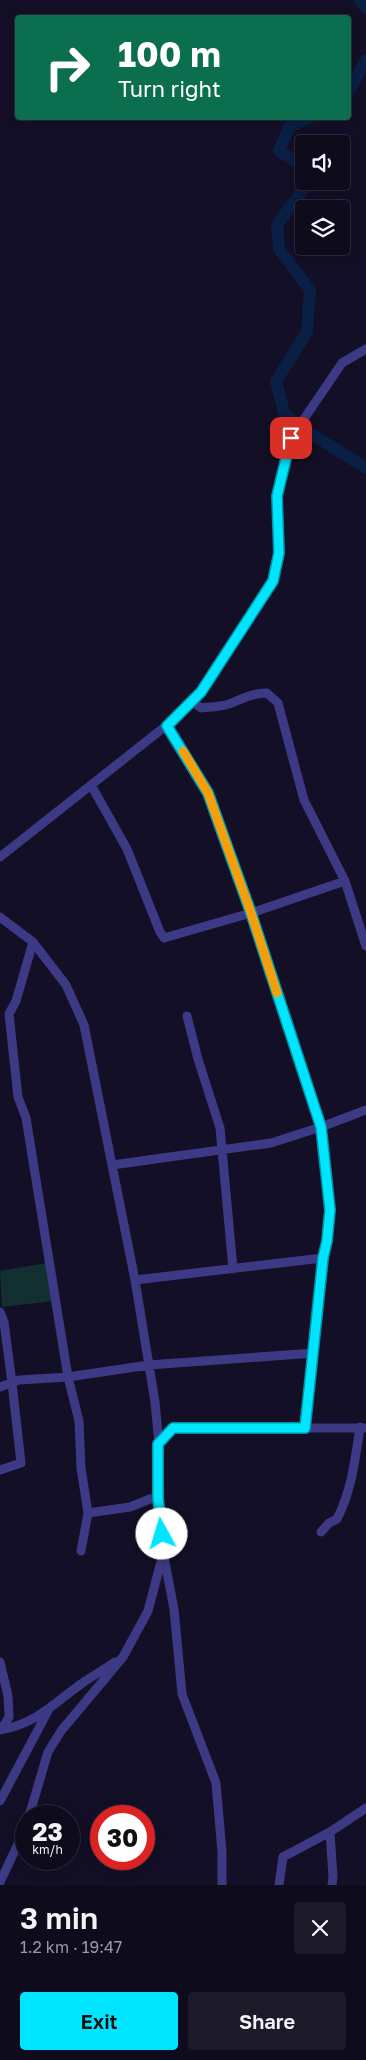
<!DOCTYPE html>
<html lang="en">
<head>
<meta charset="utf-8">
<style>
	:root { --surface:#0e0b1c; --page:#1c1929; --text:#f1f3f6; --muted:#9b9ba3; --line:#2e2b3b; --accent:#00e5ff }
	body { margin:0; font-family:"Golos Text",sans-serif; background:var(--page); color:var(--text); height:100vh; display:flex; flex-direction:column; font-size:19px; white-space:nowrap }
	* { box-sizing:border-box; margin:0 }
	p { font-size:16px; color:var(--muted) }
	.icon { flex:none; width:28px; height:28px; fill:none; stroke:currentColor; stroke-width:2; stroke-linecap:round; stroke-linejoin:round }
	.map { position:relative; height:1885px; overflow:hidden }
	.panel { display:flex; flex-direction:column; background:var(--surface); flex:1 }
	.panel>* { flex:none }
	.banner { position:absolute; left:15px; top:15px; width:336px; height:105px; border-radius:5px; box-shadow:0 2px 12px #0003,0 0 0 1px var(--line); background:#0b6e4f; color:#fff; overflow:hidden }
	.fabs { position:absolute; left:295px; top:135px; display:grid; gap:10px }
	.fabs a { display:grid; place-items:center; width:55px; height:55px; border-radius:5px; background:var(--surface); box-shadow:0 2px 12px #0003,0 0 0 1px var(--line); font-size:25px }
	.speed { position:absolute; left:15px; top:1805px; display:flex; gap:10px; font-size:25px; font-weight:700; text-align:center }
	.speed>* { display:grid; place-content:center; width:65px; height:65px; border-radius:50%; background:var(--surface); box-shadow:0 2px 12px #0003,0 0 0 1px var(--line); line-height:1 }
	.speed small { font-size:12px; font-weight:400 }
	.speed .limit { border:8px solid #d22; background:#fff; color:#111 }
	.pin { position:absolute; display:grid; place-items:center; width:42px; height:42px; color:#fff; margin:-21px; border-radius:10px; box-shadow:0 2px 8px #0006 }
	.me { position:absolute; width:55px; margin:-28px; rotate:354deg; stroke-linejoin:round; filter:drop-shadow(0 0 4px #0008) }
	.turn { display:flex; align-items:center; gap:18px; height:105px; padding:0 20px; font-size:22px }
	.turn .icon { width:65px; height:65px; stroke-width:2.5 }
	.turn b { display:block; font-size:35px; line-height:42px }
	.round { display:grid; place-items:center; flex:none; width:52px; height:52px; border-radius:5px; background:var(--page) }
	.summary { display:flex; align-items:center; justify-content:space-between; height:85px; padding:0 20px }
	h1 { font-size:30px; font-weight:600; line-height:38px }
	.button { display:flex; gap:10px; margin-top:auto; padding:10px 20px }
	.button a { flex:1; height:58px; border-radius:5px; background:var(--accent); color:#111; font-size:20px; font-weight:600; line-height:58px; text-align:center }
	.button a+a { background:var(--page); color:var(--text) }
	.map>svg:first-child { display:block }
	.green { fill:#12302f }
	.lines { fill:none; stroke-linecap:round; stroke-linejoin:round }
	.river { stroke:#0a1f44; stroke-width:12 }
	.minor { stroke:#3d3a85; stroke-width:9 }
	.route-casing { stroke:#0095a6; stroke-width:12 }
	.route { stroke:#00e5ff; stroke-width:9 }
	.slow { stroke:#f59e0b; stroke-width:9 }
</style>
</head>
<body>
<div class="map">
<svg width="366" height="1885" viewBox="0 0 366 1885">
	<rect width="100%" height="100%" fill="#130f26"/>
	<path class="green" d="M47,1263L54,1301L2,1307L0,1271Z"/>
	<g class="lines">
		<path class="river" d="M360,0L366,8
			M349,91L366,60
			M304,167L279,151L289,127L309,118
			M297,423L284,413L276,381L307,332L310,290L279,249L277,225L309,181
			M305,430L366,468"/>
		<path class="minor" d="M192,701L201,708C210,707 220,707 229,704C242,699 252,693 267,693L278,703L304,800L345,881L366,946
			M167,725L208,793L251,913L321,1127L330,1210L305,1428
			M91,785L127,849L160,932L164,938L251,913L345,881
			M0,857L167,725L201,692L273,581L279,553L277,496L291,438L342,363L366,349
			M0,917L33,942L66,985L84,1025L135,1280L155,1402L159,1444
			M33,942L16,1001L9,1014L18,1097L26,1118L68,1377L79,1421L81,1468L88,1513L81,1551
			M187,1016L198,1059L220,1128L233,1269
			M112,1165L271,1143L321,1127L366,1110
			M135,1280L323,1258
			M0,1312L4,1322L12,1383L21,1463L0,1470
			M0,1387L19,1380L68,1377L149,1365L314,1353
			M88,1513L130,1507L150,1499L158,1498
			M321,1532L329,1523L337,1519C352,1490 355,1459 360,1427
			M0,1662L8,1696L9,1717L1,1730
			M0,1730C36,1724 53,1704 81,1684C92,1676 104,1670 115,1662
			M0,1801L48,1711
			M29,1816L48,1752L61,1731L123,1657L148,1611L163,1554
			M330,1832L333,1877L332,1885
			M0,1882L26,1827
			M222,1885V1852L216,1783L182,1694L174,1609L163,1552L158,1498L159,1444L173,1428H366
			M279,1885L283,1857L330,1832L366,1808"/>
	</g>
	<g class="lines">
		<defs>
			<path id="route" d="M162,1534L158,1498V1444L173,1428H305L323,1258L327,1241L330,1210L321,1127L251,913L208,793L167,726L201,692L273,581L279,553L277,496L291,438"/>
		</defs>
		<use href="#route" class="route-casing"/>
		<use href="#route" class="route"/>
		<path class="slow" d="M183,751L208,793L251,913L277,993"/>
	</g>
</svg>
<div class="fabs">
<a><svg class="icon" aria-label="sound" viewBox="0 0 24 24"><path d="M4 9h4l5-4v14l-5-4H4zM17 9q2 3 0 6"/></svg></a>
<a><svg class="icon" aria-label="layers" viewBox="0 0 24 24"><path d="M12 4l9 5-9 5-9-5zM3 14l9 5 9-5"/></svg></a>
</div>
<div class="speed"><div>23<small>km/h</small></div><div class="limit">30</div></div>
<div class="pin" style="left:291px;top:438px;background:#d93025"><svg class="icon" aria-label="arrive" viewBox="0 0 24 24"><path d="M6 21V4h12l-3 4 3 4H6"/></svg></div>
<svg class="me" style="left:162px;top:1534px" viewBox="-20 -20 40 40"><circle r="19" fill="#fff"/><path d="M0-13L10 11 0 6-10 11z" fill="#00e5ff"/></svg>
<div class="banner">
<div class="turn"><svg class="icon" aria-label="right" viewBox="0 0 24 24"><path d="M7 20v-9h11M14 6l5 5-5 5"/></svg><div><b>100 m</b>Turn right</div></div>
</div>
</div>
<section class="panel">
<div class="summary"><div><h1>3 min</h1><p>1.2 km · 19:47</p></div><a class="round"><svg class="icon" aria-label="close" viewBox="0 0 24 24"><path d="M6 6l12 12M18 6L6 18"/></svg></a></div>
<div class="button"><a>Exit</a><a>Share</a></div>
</section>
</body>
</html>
